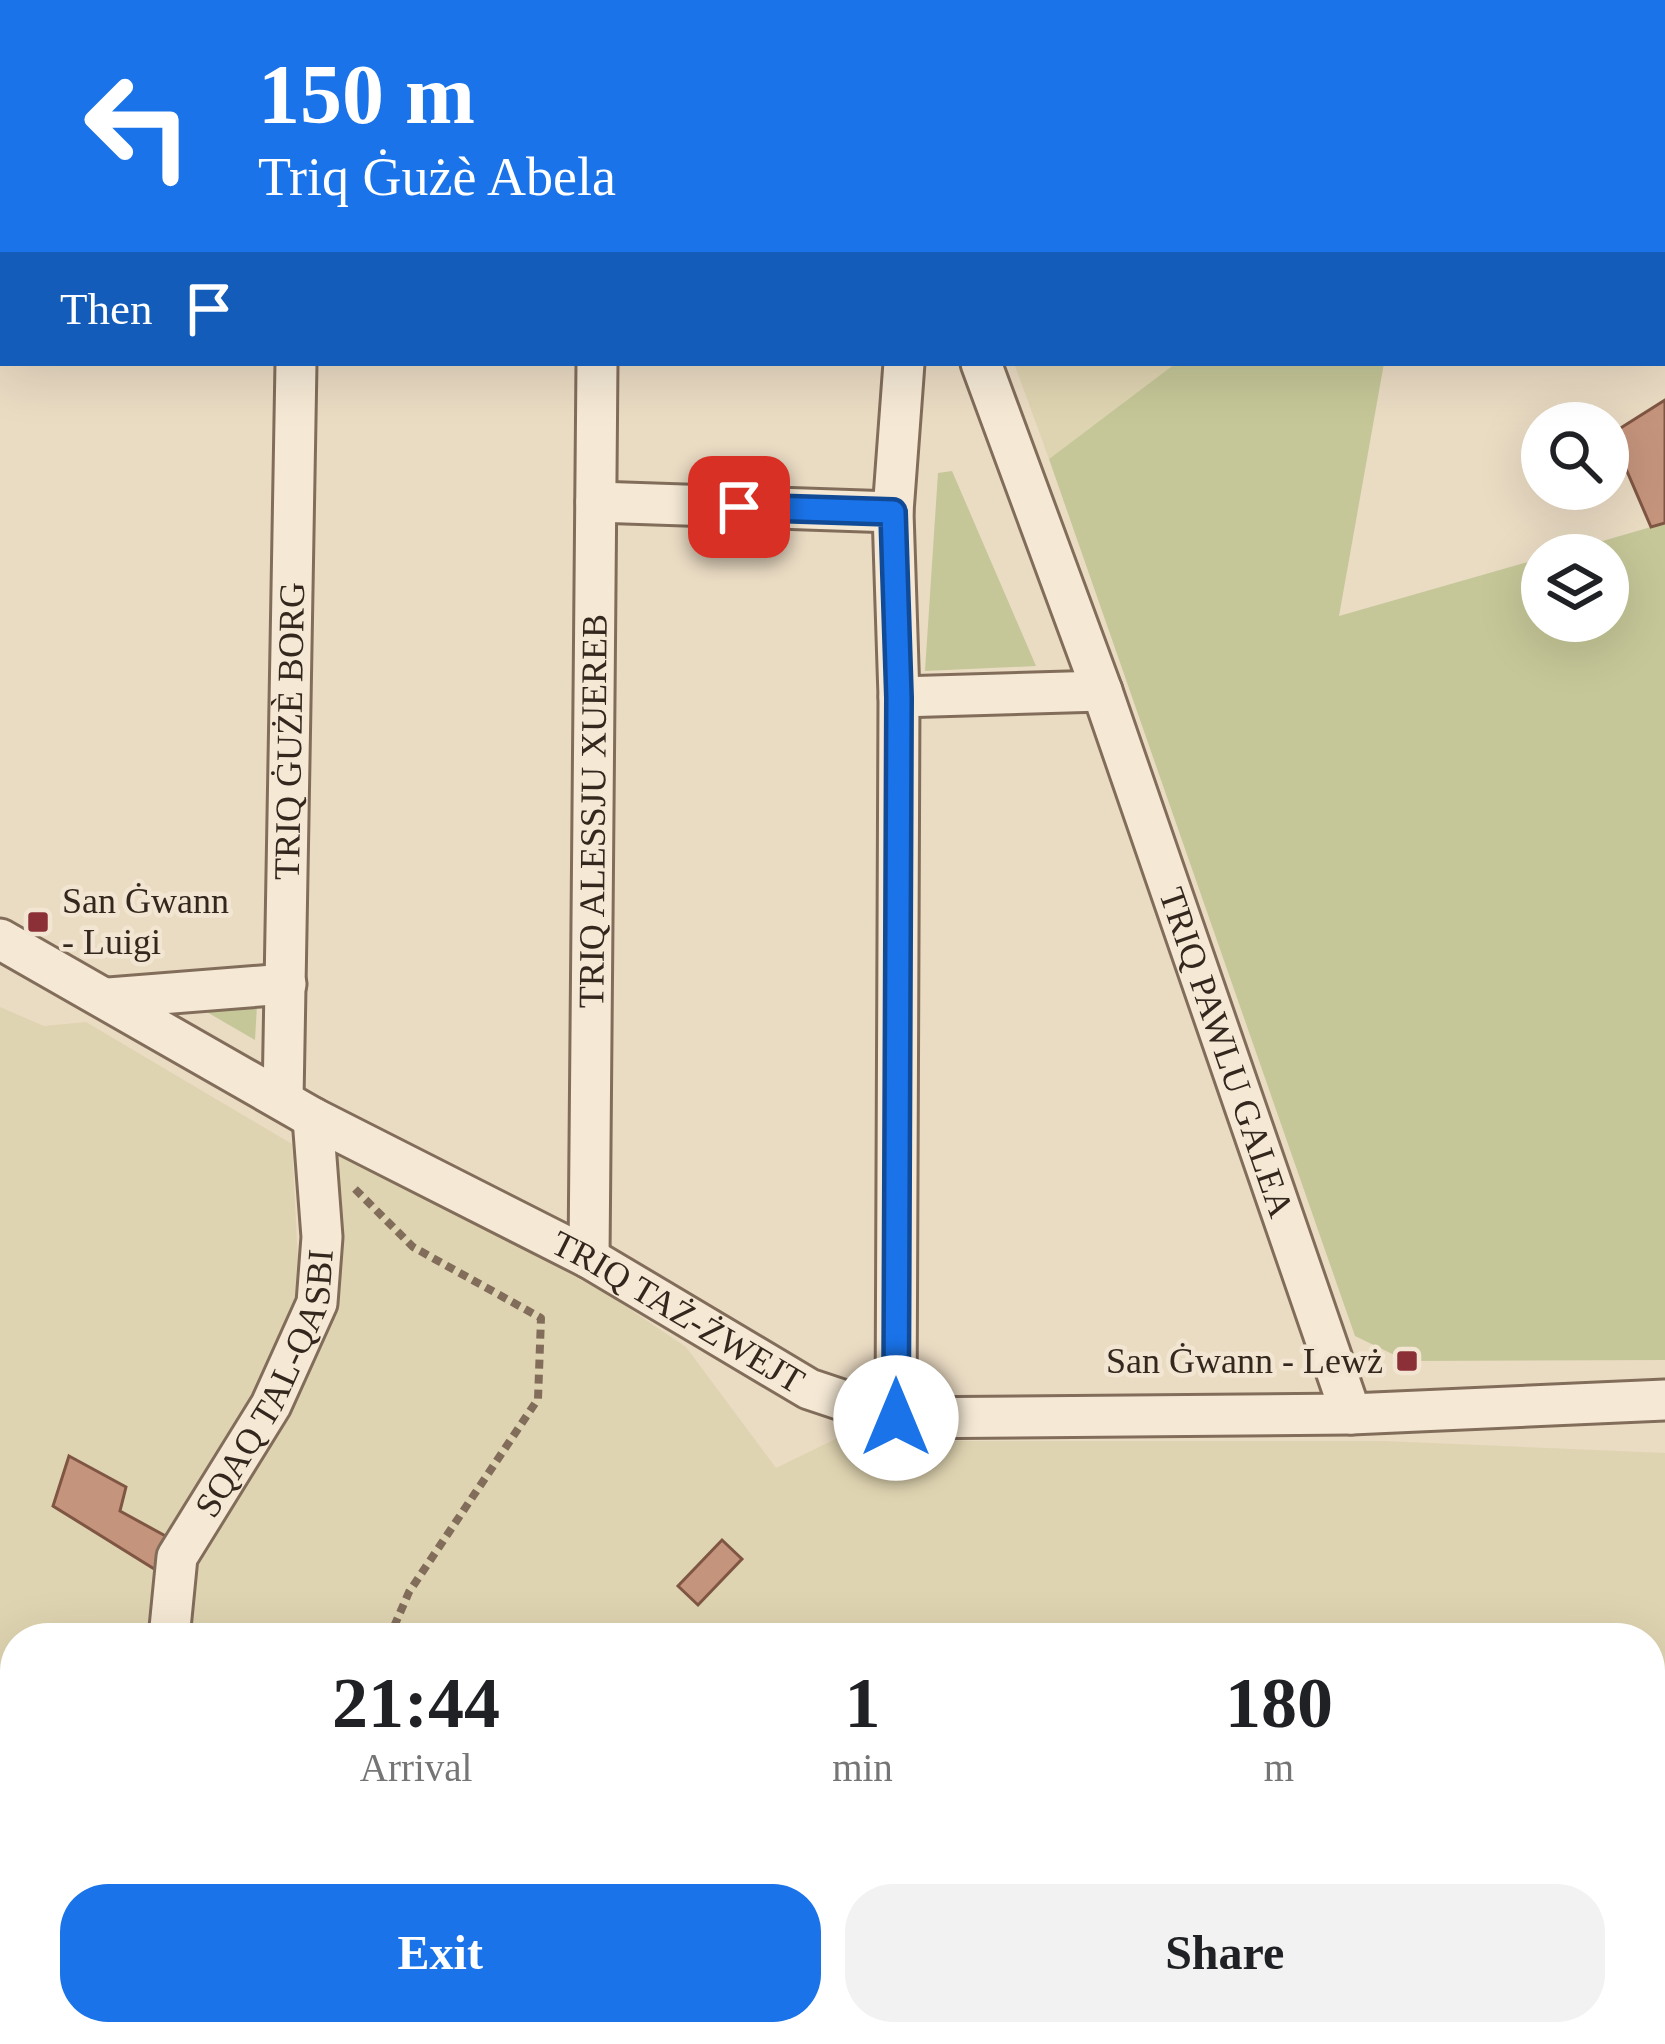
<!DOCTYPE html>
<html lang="en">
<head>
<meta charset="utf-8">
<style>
	:root { --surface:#fff; --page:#f2f2f2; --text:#202124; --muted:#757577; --accent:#1a73e8 }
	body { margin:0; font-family:Georgia,serif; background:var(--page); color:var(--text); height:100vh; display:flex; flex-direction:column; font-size:45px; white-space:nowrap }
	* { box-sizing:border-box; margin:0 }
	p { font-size:39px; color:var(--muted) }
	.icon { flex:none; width:66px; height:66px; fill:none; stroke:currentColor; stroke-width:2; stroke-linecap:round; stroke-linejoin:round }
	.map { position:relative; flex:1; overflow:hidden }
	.details { position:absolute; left:0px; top:1623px; width:1665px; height:423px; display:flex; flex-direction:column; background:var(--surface); border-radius:48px 48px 0 0; box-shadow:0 12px 48px #0002 }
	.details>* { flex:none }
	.guide { position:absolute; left:0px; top:0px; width:1665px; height:366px; box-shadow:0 12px 48px #0002; background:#1a73e8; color:#fff; overflow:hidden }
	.controls { position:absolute; left:1521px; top:402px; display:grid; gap:24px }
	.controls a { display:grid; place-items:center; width:108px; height:108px; border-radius:50%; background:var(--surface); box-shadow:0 12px 48px #0002; font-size:60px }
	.pin { position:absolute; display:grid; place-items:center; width:102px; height:102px; color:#fff; margin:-51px; border-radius:24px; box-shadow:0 6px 18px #0006 }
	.me { position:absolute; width:132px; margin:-66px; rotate:0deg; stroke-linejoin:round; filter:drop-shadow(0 0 9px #0008) }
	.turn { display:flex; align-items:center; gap:42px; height:252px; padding:0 60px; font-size:54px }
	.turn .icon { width:156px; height:156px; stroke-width:2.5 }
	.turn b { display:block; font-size:84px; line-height:102px }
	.then { display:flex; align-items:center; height:114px; padding:0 60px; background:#0003; gap:24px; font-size:45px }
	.eta { display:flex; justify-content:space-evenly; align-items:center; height:204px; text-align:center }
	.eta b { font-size:72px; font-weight:700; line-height:84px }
	.button { display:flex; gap:24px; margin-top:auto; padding:24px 60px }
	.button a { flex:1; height:138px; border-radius:48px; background:var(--accent); color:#fff; font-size:48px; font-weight:700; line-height:138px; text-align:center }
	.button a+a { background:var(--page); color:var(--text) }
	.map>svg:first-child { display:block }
	.farmland { fill:#dfd4b1 }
	.green { fill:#c5c798 }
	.building { fill:#c5947c; stroke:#7f5643; stroke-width:3 }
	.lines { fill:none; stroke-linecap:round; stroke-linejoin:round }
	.service-casing { stroke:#826d5b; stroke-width:27 }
	.minor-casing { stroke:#826d5b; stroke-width:45 }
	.path { stroke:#826d5b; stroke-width:8; stroke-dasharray:9 6; stroke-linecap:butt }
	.service { stroke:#f5e9d5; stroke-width:21 }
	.minor { stroke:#f5e9d5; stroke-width:39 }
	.route-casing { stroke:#114b97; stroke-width:30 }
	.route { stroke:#1a73e8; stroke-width:21 }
	.poi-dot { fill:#8c3038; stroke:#f2e6d2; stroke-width:4.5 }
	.labels { text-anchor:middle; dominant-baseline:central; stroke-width:9; stroke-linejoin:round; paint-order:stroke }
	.street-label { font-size:36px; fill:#33271e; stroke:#f2e6d2 }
	.poi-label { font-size:36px; fill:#33271e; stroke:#f2e6d2; text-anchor:start }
</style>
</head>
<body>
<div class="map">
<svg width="1665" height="2044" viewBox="0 0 1665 2044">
	<rect width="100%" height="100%" fill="#eadbc3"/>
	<path class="farmland" d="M1014,363H1176L1049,459Z
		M0,1007L44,1026L86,1022L292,1144L301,1320L151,1638H15V2031H32L26,2044H0Z
		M335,1147L609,1295L686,1347L776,1468L852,1431L952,1441H1385L1665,1453V1666L1650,1741V1638H192L190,1579L224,1503L318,1356Z
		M76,2031H307L300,2044H70Z
		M384,2031H1591L1589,2044H393Z"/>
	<path class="green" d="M883,0H1174L1173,3Z
		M1176,363H1384L1339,616L1542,558V621H1608V555H1554L1665,523V1360L1407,1361L1355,1336L1049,459Z
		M952,471L1036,666L925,671L938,473Z
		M193,1004L257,1005L255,1040Z"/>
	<path class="building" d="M1367,0H1568L1366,3Z
		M1625,0H1665V173L1662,3Z
		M1665,400V523L1651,527L1611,434Z
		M69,1456L126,1487L120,1511L171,1539L164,1575L53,1506Z
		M722,1540L742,1559L698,1605L678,1586Z
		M0,1969L15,1981V2015L0,2005Z
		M0,2029L19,2041L18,2044H0Z"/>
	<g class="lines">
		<defs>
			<path id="service" d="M1595,3L1596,0
				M1662,215L1665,216
				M1650,1915L1665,1842
				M1624,2044L1626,2031"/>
			<g id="minor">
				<path d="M295,0V3"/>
				<path d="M851,0L852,3"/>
				<path d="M600,3V0"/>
				<path id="s1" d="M981,363L1102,691L1351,1414"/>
				<path d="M596,502L893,512"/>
				<path d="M899,697L1102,691"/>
				<path id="s2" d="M0,939L313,1118L589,1258L809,1389L896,1418L1351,1414L1665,1400"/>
				<path d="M109,998L286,984"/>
				<path id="s3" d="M283,1100L296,363"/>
				<path id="s4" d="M589,1258L597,363"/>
				<path d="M896,1418L899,697L893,512L904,363"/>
				<path id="s5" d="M169,1638L177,1557L271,1405L317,1303L322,1237L313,1118"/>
				<path d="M47,2044L53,2031"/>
			</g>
		</defs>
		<use href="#service" class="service-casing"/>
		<use href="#minor" class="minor-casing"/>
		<path class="path" d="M355,1189L413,1247L541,1318L538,1399L409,1592L389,1638"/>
		<use href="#service" class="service"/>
		<use href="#minor" class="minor"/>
	</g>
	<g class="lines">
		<defs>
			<path id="route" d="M739,507L893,512L899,698L896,1418"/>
		</defs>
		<use href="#route" class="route-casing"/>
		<use href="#route" class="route"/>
	</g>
	<g class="poi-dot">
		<rect x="26" y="910" width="24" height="24" rx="6"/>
		<rect x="1395" y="1349" width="24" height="24" rx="6"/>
	</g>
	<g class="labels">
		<g class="street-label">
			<text stroke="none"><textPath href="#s3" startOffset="369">TRIQ ĠUŻÈ BORG</textPath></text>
			<text stroke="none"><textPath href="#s4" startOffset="447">TRIQ ALESSJU XUEREB</textPath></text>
			<text stroke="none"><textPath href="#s1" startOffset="732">TRIQ PAWLU GALEA</textPath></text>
			<text stroke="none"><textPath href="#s2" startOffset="774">TRIQ TAŻ-ŻWEJT</textPath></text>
			<text stroke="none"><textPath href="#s5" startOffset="279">SQAQ TAL-QASBI</textPath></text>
		</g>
		<g class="poi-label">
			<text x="62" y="901">San Ġwann<tspan x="62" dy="41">- Luigi</tspan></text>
			<text x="1383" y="1361" text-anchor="end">San Ġwann - Lewż</text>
		</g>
	</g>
</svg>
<div class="controls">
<a><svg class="icon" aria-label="search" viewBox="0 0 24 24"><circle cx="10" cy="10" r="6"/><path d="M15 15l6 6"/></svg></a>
<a><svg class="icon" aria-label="layers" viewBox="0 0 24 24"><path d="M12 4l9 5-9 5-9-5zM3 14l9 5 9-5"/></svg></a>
</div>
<div class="pin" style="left:739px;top:507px;background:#d93025"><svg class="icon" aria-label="arrive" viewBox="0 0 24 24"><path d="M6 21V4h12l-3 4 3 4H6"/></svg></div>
<svg class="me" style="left:896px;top:1418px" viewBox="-20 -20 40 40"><circle r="19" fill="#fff"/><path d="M0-13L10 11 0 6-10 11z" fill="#1a73e8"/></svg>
<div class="guide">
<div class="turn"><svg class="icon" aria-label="left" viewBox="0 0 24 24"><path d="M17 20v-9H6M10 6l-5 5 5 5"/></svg><div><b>150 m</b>Triq Ġużè Abela</div></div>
<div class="then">Then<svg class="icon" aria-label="arrive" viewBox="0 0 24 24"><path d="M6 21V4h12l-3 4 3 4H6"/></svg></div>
</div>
<section class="details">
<div class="eta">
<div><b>21:44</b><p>Arrival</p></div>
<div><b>1</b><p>min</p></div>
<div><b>180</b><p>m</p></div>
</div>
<div class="button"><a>Exit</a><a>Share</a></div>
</section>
</div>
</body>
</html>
